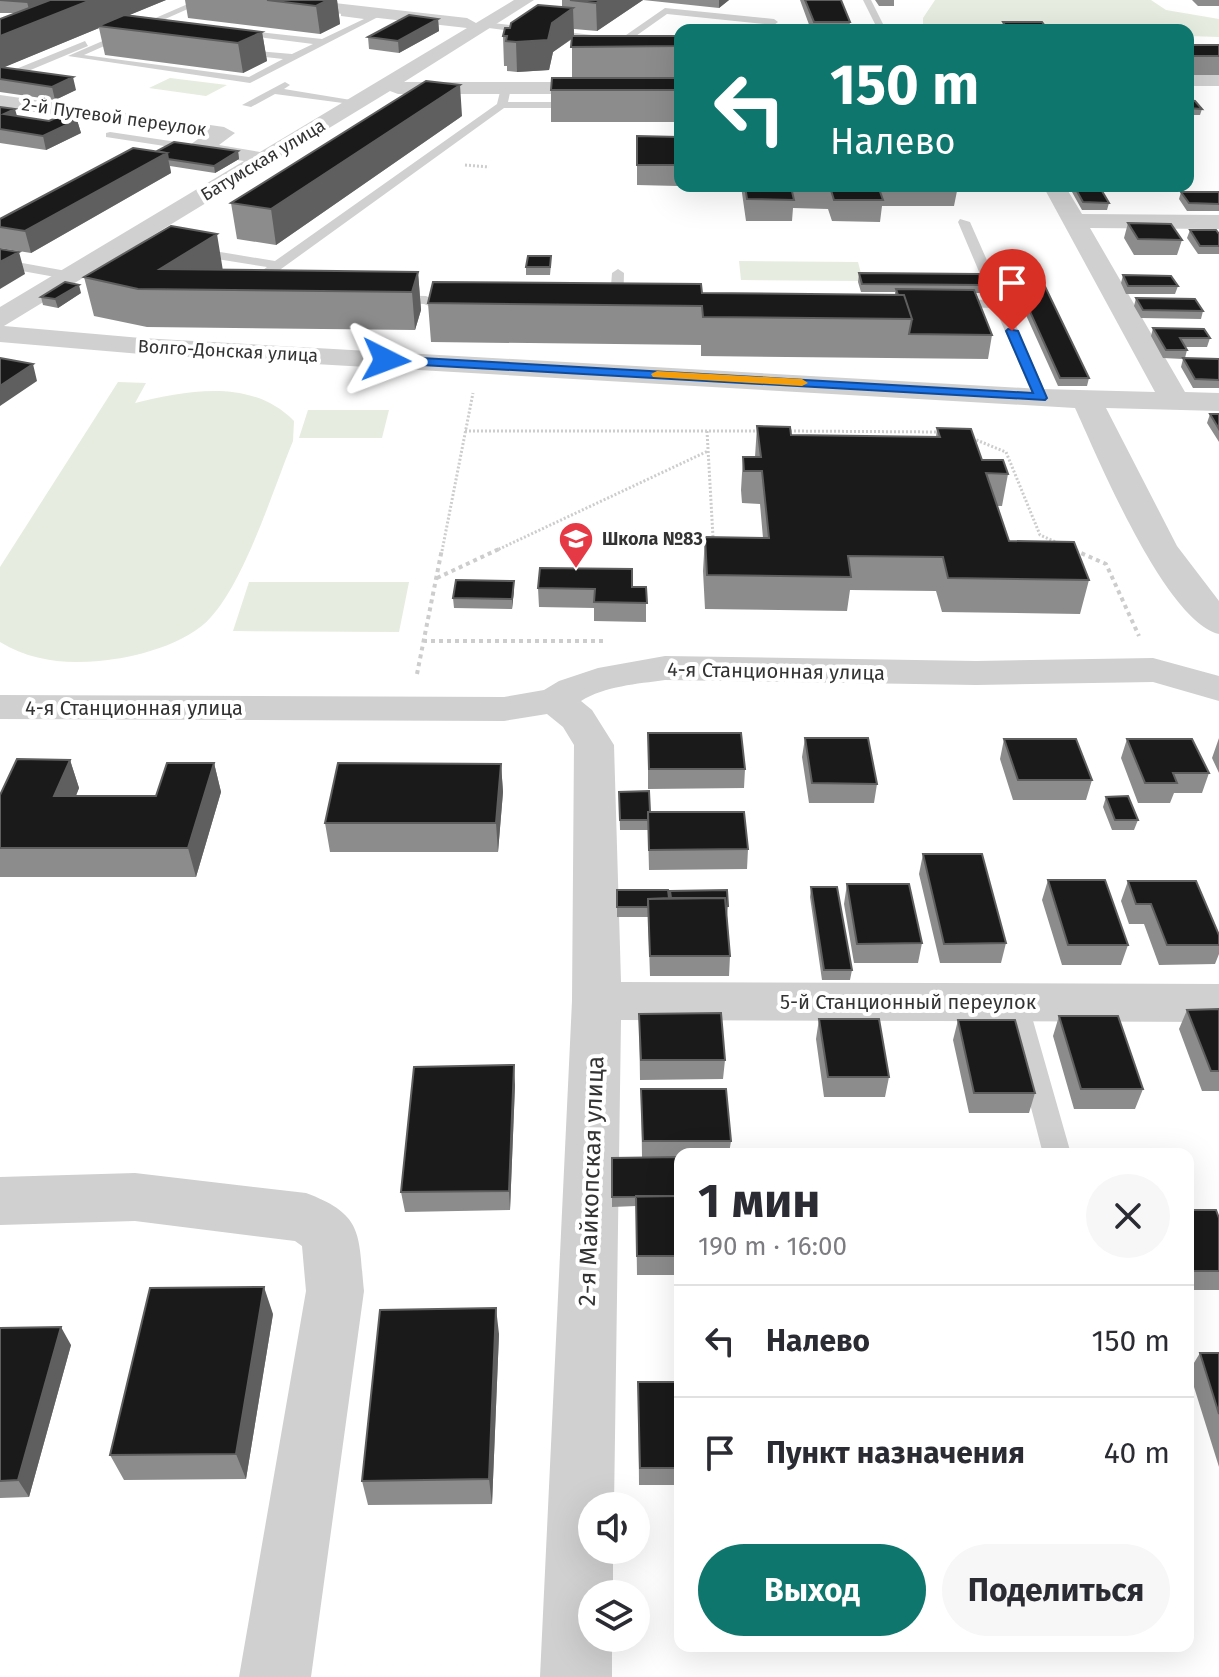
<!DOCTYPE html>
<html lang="ru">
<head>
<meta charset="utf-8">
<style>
	:root { --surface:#fff; --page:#f7f7f7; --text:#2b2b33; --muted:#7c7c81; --line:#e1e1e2; --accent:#0f766e }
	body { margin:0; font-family:"Fira Sans",sans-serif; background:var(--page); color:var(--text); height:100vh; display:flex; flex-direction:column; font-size:30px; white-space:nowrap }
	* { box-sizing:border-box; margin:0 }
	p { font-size:26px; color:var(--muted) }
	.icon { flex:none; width:44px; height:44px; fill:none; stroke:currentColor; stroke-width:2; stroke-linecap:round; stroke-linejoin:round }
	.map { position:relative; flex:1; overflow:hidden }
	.side { position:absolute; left:674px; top:1148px; width:520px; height:504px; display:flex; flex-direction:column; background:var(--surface); border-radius:16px; box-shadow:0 8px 32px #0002 }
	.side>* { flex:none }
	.hud { position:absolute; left:674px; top:24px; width:520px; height:168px; border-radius:16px; box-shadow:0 8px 32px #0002; background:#0f766e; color:#fff; overflow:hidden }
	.fabs { position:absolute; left:578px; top:1492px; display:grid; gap:16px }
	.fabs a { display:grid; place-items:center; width:72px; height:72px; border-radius:50%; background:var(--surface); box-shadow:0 8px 32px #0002; font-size:40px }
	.pin { position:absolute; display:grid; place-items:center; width:68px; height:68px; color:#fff; margin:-82px -34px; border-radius:50% 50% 50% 0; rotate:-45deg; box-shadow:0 0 8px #0007 }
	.pin .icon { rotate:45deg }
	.me { position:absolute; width:88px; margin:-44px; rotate:93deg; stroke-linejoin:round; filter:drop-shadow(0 0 6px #0008) }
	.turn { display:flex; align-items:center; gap:28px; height:168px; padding:0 24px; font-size:36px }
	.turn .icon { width:104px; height:104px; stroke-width:2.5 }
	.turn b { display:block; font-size:56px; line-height:68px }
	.round { display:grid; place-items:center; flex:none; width:84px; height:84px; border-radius:42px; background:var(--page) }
	.head { display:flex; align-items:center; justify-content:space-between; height:136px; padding:0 24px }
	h1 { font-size:48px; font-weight:700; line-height:60px }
	.action { display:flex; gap:16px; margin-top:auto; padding:16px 24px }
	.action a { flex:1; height:92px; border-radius:48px; background:var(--accent); color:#fff; font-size:32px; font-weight:700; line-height:92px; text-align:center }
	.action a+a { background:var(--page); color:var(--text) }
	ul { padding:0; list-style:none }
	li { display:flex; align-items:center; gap:24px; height:112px; padding:0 24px; border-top:2px solid var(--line) }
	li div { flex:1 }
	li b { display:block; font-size:30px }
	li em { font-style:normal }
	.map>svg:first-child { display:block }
	.green { fill:#e6ecdf }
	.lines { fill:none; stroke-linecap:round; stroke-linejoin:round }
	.path-far1 { stroke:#cdcdcd; stroke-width:3; stroke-dasharray:2 2; stroke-linecap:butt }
	.path { stroke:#cdcdcd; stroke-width:4; stroke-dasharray:4 4; stroke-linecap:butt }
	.lane { fill:#d0d0d0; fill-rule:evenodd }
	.street { fill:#d0d0d0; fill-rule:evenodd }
	.wall { fill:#8c8c8c }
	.shaded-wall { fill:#5f5f5f }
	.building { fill:#1a1a1a; stroke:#5f5f5f; stroke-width:2 }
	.route { fill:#1a73e8; stroke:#114b97; stroke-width:2 }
	.slow { fill:#f59e0b }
	.labels { text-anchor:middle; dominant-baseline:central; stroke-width:8; stroke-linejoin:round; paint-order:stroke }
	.far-street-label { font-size:18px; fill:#333; stroke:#fff }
	.far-poi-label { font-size:18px; font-weight:bold; fill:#333; stroke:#fff; text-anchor:start }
	.street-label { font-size:20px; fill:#333; stroke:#fff }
	.near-street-label { font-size:24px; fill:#333; stroke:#fff }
</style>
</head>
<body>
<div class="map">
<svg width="1219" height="1677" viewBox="0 0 1219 1677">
	<rect width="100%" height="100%" fill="#fff"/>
	<path class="green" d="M935,0H1151L1166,10L1219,19V37L1188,36V30H1166L1147,25L1079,28L1029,24L944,27L923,24V18Z
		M170,78L227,85L206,96L149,88Z
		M739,261L858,262L863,281L741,280Z
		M118,382L146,383L135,403C188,390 252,378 294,421L293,441C273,490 245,580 211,617C188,644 134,658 99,661C63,664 32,661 0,642V567Z
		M308,410H389L382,438H299Z
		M249,582H409L399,632L233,631Z"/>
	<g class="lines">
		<path class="path-far1" d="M465,165L489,167
			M465,431H760
			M707,431L713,537
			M786,431L940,432
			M969,437L1006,452L1040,535L1058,543
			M442,551L473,393
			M495,551L708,451"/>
		<path class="path" d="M1074,550L1106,564L1139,636
			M437,578L499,549
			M423,641H605
			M417,674L442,549"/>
		<path class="lane" d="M197,0H208L84,55L249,77L283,59L238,54L235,49L292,54L313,44L234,34L231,29L322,39L364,19L341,16V12L378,17L250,83L68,56Z
			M863,0H871L886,30H878Z
			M665,8L774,19L778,22L774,25L667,14L609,55H603V51Z
			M484,22L609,37L614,40L609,43L481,27Z
			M85,41L88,46L21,74L0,77V71L16,69Z
			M285,82L290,85L284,89L363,102L358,105L275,94L251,107L242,105Z
			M506,85L511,88L508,102H581L586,105L581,108H504L252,290L240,287L267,267L129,245L123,241L129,237L275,261L497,104L501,88Z
			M110,132L197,145L202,148L197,151L106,137V133Z
			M960,219L970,222L1048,398L1046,401H1036L1034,398L995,308L951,307L944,303L951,299L991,300L958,222Z
			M0,259L72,272L78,276L72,280L0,267Z
			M618,269L624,273L623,312L616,316L609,312L612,273Z
			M389,295L426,296L463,313L456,317L424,304L384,302V296Z
			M1016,994L1025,996L1028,1003L1071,1154H1043L1004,1003L1007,996Z"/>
		<path class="street" d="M255,0H308L467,18L476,23L514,0H534L404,82H680V94H398L390,91L4,326L141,338L1041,389L1155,392L1043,186H1065L1082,214L1219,215V229L1090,228L1185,392L1219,393V411L1106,408L1177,546L1219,601V634C1165,621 1098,458 1075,408L141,354L0,342V307L244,161L189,153L186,148L202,136L0,107V95L224,127L235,133L219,145L260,152L467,28L263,5Z
			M1188,74H1219V86H1188Z
			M665,656L976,661L1153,658L1219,676V701L1153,682L976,685L665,680C637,684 605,686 581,701L592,710L614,745L621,982L1219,984V1022L621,1020L614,1506H592V1550H613V1594H592V1638H612V1677H540L572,1001L574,745L563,727L547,714L504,721L0,719V695L504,697L544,690L559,681L598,668Z
			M135,1173L306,1193C365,1215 358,1235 364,1291L311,1677H239L306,1291L302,1246L295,1241L135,1221L0,1225V1177Z"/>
	</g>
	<path class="wall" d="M0,0H166L129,15L262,32L267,61L243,73L105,55L99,28L4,67L76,90L55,100L0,92V19L16,13H0Z
		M185,0H337L340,24L320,34L188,18Z
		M562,0H729L719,8L643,0L597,31L574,29V36H680V77H572V39L553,52L549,70L517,72L507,71V66H504L503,36L510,28L562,7Z
		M800,0H841L850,22L849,30H811Z
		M875,0H894V6H879Z
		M1192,0H1219V6H1198Z
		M438,19L439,31L399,53L369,49L368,37Z
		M1003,22L1048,30H1002Z
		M1188,45H1219V75H1188Z
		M680,78V122H551V90Z
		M1188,100L1202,109L1200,115H1188Z
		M0,107L17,116L49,121L77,120L81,133L46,150L0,143Z
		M462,116L276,245L237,239L231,203Z
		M637,136L680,148V175H679L678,186L637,185Z
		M157,151H238L239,159L215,173L170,166L171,173L31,253L0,248V219Z
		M741,186H958L954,206H882L880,222L832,221L828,209L793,208L792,221H746Z
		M1073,186H1099L1109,203L1107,210H1082L1072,192Z
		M1181,192H1219V211H1187L1179,199Z
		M1128,223L1182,240L1177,255H1134L1124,238Z
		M1190,230L1219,234V254H1198L1187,238Z
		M551,264L550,275H526V267Z
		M418,272L421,310L415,330L147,327L94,316L84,277Z
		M859,273L983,285L981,293H976L992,335L988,359L701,356V345L431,342L428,303L702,293L895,295V292H861L858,282Z
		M1013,274L1089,378L1087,386H1058L1011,282Z
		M1123,275L1178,286L1175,294H1126L1121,283Z
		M81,293L58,308L43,305L41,297Z
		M1136,298L1203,311L1201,319L1141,318L1134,306Z
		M1153,328L1210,338L1207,347H1185L1187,350L1185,358L1219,359V388H1193L1181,367L1183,359L1163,358L1151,336Z
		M1210,414H1219V442L1207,423Z
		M757,426L791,435L936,437L937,428L982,460L1008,474L1002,506H997L1009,541L1089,580L1080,614L942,612L936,591L850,590L847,611L705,609L703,571L705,537L763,538L760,504L742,503L741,490L743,457H755Z
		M514,581V590L512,609L454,608L453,598Z
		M646,587V622L594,621V608L539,607L538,588Z
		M648,733L745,769L744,788L648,789Z
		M805,738L877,784L874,803H809L802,757Z
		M1219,738V773L1212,758Z
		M1004,739L1092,780L1086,800H1013L1000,759Z
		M1127,739L1209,773L1202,793H1174L1170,803H1138L1121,758Z
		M70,760L79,788L76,796H156L214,763L221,792L196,877H0V795Z
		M501,764L503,792L498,852H330L325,823Z
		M619,792L650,812L748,849L747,869L649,870L648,830H620Z
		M1106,797L1138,820L1134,830H1112L1103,807Z
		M923,854L1006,943L1001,963H940L919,874Z
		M1048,880L1128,945L1121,965H1062L1042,900Z
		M1128,881L1219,935V954L1215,964L1159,965L1144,924H1129L1121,901Z
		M847,884L922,943L918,963H854L844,904Z
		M811,887L852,970L850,980H822L810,897Z
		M617,890L669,898H670V891L728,906L727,916L730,956L729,976H650L648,917H617Z
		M1219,1009V1091H1202L1179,1029L1187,1010Z
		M639,1014L725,1060L723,1079L640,1080Z
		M1059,1016L1143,1089L1135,1109H1074L1053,1036Z
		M819,1019L889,1077L885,1097H824L816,1039Z
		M958,1020L1035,1093L1029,1113H969L953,1040Z
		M515,1085L510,1210L405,1212L401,1192Z
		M641,1089L731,1141L729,1154H680V1275H637L636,1206L612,1207V1158L642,1157Z
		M1188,1210L1219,1218V1290H1188Z
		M273,1314L246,1479L124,1480L110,1455Z
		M0,1328L71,1345L29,1497L0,1498Z
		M499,1334L492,1504L368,1505L362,1481Z
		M1200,1353H1219V1467L1189,1371Z
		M638,1382H680V1485H639Z"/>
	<path class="shaded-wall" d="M31,0H53L30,13L27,2Z
		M91,0H166L103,26H98L99,28L0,69V36Z
		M328,0H337L340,24L320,34L316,6Z
		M601,0H643L597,31L596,3Z
		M719,0H729L719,8Z
		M573,8L574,37L553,52L549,70L517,72L516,42L552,23Z
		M438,19L439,31L399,53L398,41Z
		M262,32L267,61L243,73L238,43Z
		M73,77L76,90L55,100L52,87Z
		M460,85L462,116L276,245L271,209Z
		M15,109L19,123L4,114Z
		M77,120L81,133L46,150L43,136Z
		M238,151L239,159L215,173L214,166Z
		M167,153L171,173L31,253L25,231Z
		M217,234L223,271L160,269Z
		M19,252L25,274L0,289V262Z
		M418,272L421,310L415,330L412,292Z
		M79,285L81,293L58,308L55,299Z
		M33,364L37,381L0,406V386Z
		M514,581V590L512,609V599Z
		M70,760L79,788L64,824L54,796Z
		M214,763L221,792L196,877L188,848Z
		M501,764L503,792L498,852L496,823Z
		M514,1065L515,1085L510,1210L509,1191Z
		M264,1287L273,1314L246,1479L236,1454Z
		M496,1308L499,1334L492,1504L489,1479Z
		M61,1327L71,1345L29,1497L18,1480Z"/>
	<path class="building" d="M0,0H31L27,2Z
		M50,0H91L0,36V19Z
		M267,0H328L316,6Z
		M570,0H601L596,3Z
		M805,0H841L850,22H814Z
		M538,5L573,8L552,23L548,40L516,42L506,41L507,36H503L505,28H510L511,23Z
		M124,15L262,32L238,43L98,26Z
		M409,15L438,19L398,41L368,37Z
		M1003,22H1042L1048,30H1008Z
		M572,36H680V46L571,47Z
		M1188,45H1219V56H1188Z
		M0,67L73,77L52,87L0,79Z
		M552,78H680V90H551Z
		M426,81L460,85L271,209L231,203Z
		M1188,100L1195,101L1202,109L1188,108Z
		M0,107L15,109L4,114L49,121L58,117L77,120L43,136L0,129Z
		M637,136L678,137V148H680V154H678L679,165H637Z
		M174,142L238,151L214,166L168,159L167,153L157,151Z
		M133,148L167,153L25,231L0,227V219Z
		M745,186H878L883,200H834L830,187H791L794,200L747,199Z
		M1074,186H1099L1109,203L1083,202Z
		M1181,192H1219V204L1189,203Z
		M1128,223L1171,224L1182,240L1138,239Z
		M171,226L217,234L160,269L418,272L412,292L138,289L84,277Z
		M1190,230H1216L1219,234V246H1200Z
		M0,249L19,252L0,262Z
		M528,256H551L550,267H526Z
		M859,273L979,274L983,285L862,284Z
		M1013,274H1039L1089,378H1060Z
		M1123,275L1171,276L1178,286H1128Z
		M65,282L79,285L55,299L41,297Z
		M433,282L701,284L702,293L904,295L912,319L703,317L702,306L428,303Z
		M896,289L974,290L992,335L909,334L912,319L904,295H898Z
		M1136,298L1195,299L1203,311L1143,310Z
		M1153,328L1204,329L1210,338H1180L1187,350H1166Z
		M0,358L33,364L0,386Z
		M1183,358L1219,359V380L1195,379Z
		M1210,414H1219V429Z
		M757,426L790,427L791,435L940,437L937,428L971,429L982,460H1003L1008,474L986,473L1009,541L1074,542L1089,580L948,578L943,557L848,556L851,577L707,575L705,537L769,538L762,471H744L743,457H761Z
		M540,568L632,569V587H646L647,603L594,602L595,589L538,588Z
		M456,580L514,581L512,599L453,598Z
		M648,733H741L745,769H649Z
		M805,738H868L877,784L812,783Z
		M1004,739H1076L1092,780H1018Z
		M1127,739H1192L1209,773H1173L1177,783H1145Z
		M17,759L70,760L54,796H156L167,763H214L188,848H0V795Z
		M338,763L501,764L496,823H325Z
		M649,791L650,812H648V820H620L619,792Z
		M1128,796L1138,820H1115L1106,797Z
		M648,812H744L748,849L649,850Z
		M923,854H982L1006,943L944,944Z
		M1048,880H1105L1128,945H1068Z
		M1128,881H1196L1219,935V945H1167L1151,904H1136Z
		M847,884H909L922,943L857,944Z
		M811,887H837L852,970H824Z
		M617,890H668L669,898L648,899V907H617Z
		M727,890L728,906H726L725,898H671L670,891Z
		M725,898L730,956H650L648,899Z
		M1219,1009V1071H1211L1187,1010Z
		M721,1013L725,1060H641L639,1014Z
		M1059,1016H1118L1143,1089H1081Z
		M819,1019H879L889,1077H828Z
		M958,1020H1015L1035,1093H974Z
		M514,1065L509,1191L401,1192L414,1067Z
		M641,1089H726L731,1141H643Z
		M680,1157V1196L612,1197V1158Z
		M636,1196H680V1256H637Z
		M1188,1210H1216L1219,1218V1271H1188Z
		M264,1287L236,1454L110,1455L150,1288Z
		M496,1308L489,1479L362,1481L380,1310Z
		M61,1327L18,1480L0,1481V1328Z
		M1200,1353H1219V1414Z
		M638,1382H680V1468H640Z"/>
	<path class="route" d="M1008,329L1018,331L1047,398L1045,400L386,363L380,360L386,356L1033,393L1006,331Z"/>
	<path class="slow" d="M657,371L802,379L808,383L802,386L653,377L651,374Z"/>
	<defs>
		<symbol id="school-pin" viewBox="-11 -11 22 30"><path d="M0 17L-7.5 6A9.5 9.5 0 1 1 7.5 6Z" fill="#e63946" stroke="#fff"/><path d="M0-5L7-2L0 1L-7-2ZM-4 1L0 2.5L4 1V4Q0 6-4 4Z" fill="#fff"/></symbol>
	</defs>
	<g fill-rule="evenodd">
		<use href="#school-pin" x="556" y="519" width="40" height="54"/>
	</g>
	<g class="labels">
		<g class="far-street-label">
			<text transform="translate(114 117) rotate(8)">2-й Путевой переулок</text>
			<text transform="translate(263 160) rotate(-31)">Батумская улица</text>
			<text transform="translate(228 351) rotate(3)">Волго-Донская улица</text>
		</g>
		<g class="far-poi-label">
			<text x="602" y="539">Школа №83</text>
		</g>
		<g class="street-label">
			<text transform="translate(776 671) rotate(1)">4-я Станционная улица</text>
			<text x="134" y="708">4-я Станционная улица</text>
			<text x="908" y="1002">5-й Станционный переулок</text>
		</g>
		<g class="near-street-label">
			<text transform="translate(591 1181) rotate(-88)">2-я Майкопская улица</text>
		</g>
	</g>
</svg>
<div class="fabs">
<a><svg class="icon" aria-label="sound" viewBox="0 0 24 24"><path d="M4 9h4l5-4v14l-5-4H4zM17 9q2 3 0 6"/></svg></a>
<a><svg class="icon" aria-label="layers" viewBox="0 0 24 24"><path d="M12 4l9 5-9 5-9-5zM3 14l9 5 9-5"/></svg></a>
</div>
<div class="pin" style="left:1012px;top:331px;background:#d93025"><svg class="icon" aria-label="arrive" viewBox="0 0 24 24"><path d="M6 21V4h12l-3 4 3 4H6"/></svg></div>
<svg class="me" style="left:386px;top:360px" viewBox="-20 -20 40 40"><path d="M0-17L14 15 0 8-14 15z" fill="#1a73e8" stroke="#fff" stroke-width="4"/></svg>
<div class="hud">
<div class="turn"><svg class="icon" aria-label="left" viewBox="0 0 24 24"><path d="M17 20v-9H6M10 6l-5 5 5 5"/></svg><div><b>150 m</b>Налево</div></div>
</div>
<section class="side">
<div class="head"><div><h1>1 мин</h1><p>190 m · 16:00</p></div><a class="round"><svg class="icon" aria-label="close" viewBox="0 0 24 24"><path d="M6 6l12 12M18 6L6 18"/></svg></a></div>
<ul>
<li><svg class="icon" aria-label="left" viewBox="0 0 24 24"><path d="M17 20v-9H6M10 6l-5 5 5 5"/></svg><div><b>Налево</b></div><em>150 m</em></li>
<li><svg class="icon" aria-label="arrive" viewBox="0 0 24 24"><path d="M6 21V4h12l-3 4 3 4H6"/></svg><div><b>Пункт назначения</b></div><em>40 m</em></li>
</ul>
<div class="action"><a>Выход</a><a>Поделиться</a></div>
</section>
</div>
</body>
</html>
